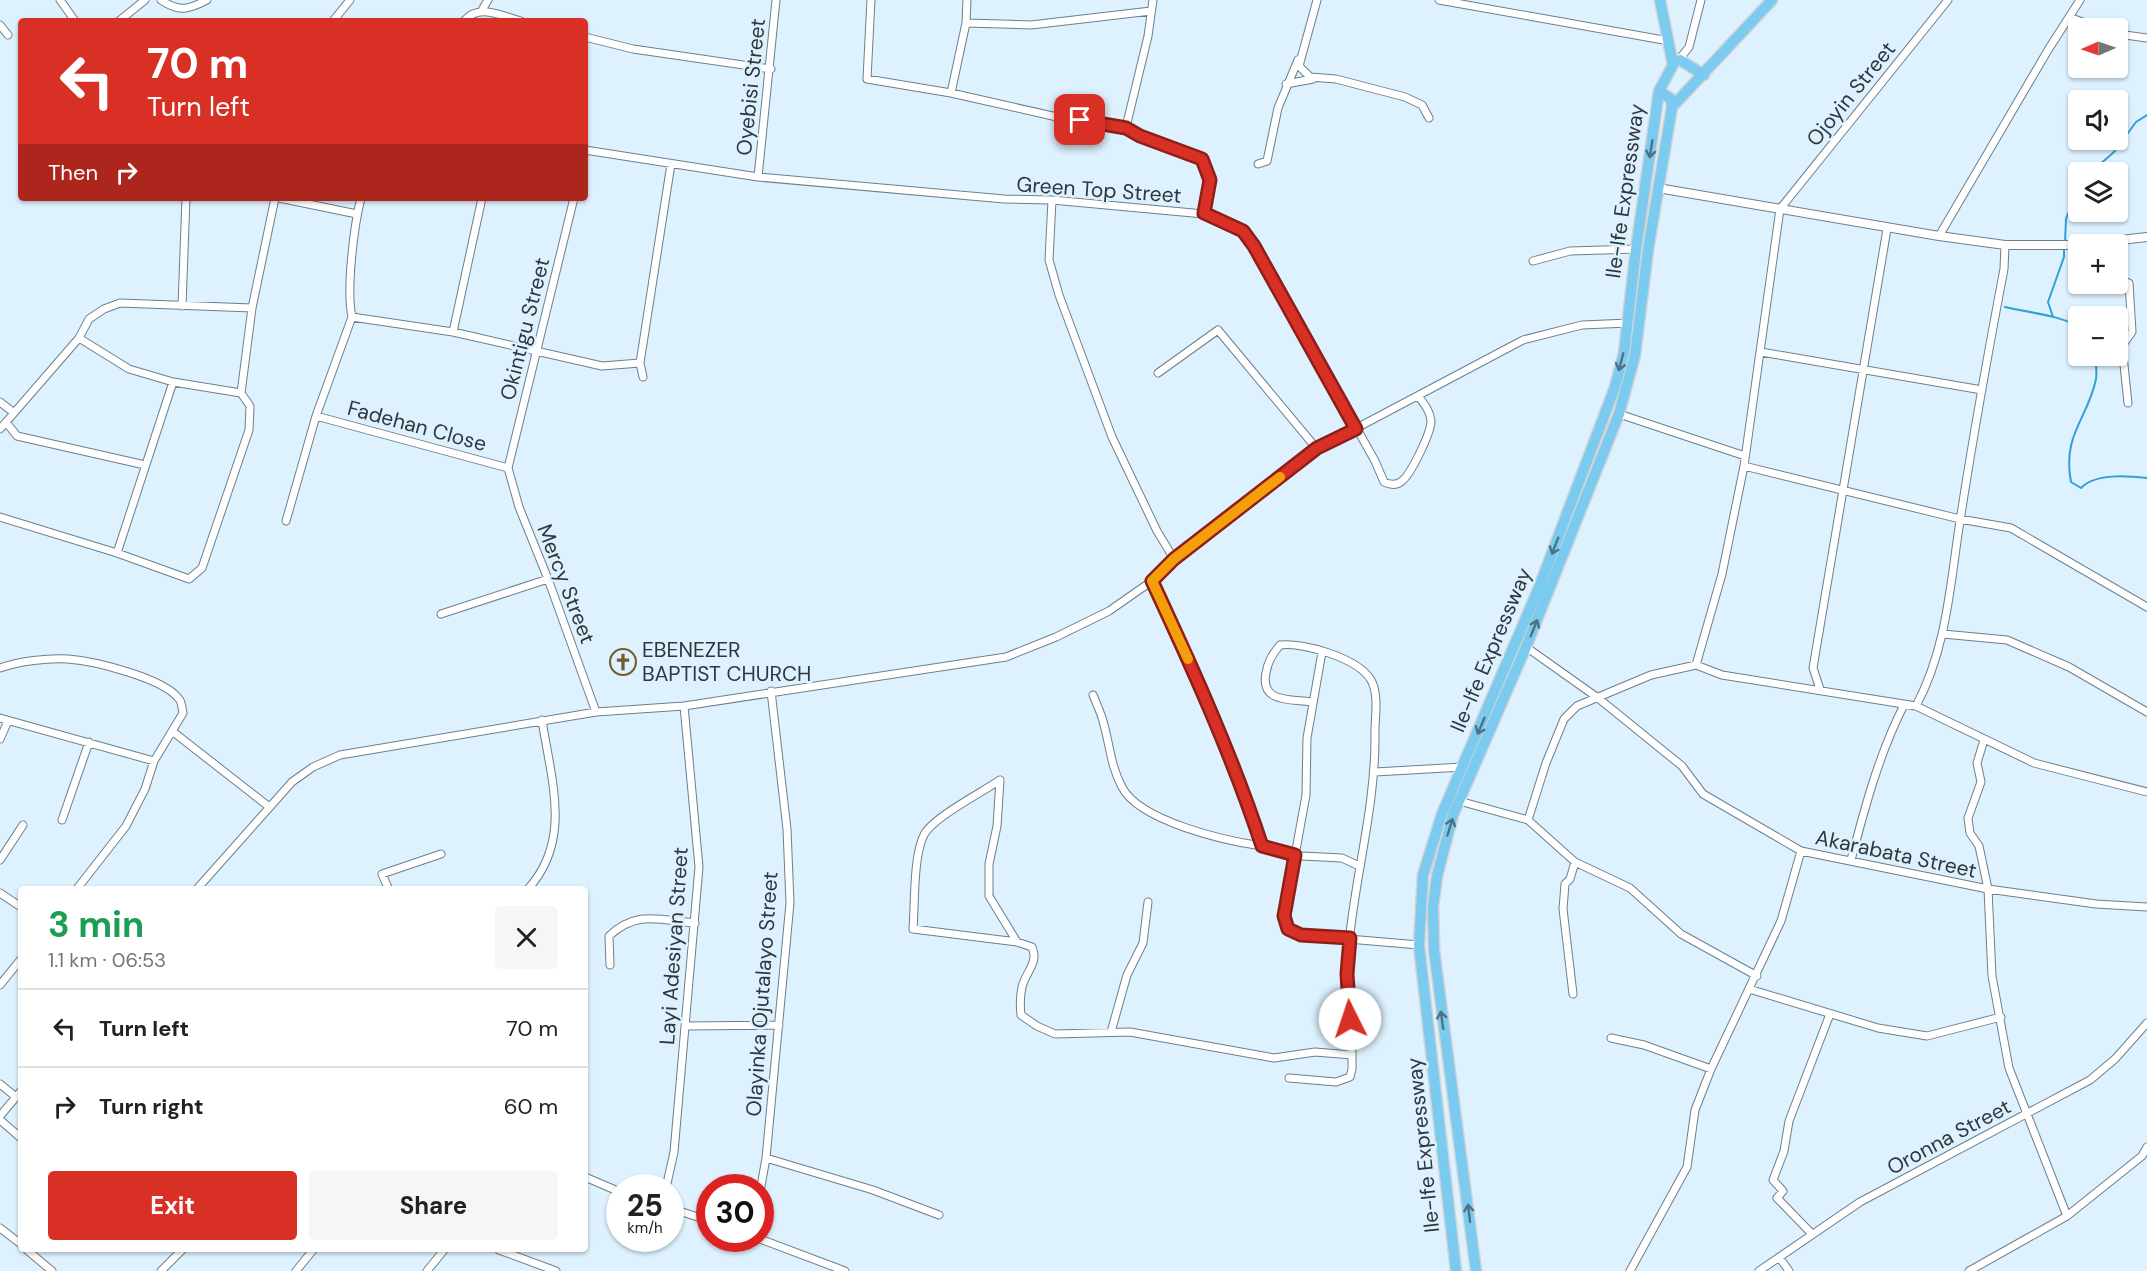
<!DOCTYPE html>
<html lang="en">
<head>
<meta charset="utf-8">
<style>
	:root { --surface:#fff; --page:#f6f6f6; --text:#202124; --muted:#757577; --line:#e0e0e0; --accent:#d93025 }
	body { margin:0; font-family:"DM Sans",sans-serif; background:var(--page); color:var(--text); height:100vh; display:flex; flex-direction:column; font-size:22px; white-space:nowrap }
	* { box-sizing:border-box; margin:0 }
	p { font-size:20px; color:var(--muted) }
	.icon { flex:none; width:33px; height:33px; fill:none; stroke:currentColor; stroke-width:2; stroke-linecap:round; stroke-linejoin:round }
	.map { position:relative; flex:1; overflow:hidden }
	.details { position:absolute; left:18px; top:886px; width:570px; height:366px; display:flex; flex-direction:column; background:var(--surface); border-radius:6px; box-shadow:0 2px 4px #0004 }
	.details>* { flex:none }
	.top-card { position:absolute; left:18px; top:18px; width:570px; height:183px; border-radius:6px; box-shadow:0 2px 4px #0004; background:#d93025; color:#fff; overflow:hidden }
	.needle { width:39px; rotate:268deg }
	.controls { position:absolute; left:2068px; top:18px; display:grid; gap:12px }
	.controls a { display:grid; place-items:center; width:60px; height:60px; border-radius:6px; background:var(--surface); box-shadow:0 2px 4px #0004; font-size:30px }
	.speed { position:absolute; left:606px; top:1174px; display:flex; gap:12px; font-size:30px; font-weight:700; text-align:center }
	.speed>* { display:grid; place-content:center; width:78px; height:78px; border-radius:50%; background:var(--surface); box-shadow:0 2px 4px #0004; line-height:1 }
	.speed small { font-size:15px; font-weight:400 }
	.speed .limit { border:9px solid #d22; background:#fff; color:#111 }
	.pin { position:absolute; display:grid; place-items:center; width:51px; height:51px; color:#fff; margin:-26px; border-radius:12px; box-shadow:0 3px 9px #0006 }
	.me { position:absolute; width:66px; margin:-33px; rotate:356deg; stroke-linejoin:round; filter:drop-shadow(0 0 4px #0008) }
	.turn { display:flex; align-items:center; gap:21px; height:126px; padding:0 30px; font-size:27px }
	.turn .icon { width:78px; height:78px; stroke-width:2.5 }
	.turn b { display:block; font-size:42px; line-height:51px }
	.then { display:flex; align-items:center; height:57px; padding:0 30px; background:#0003; gap:12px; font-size:22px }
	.round { display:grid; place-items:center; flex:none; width:63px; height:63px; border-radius:6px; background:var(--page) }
	.summary { display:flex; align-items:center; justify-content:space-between; height:102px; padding:0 30px }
	h1 { font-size:36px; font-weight:700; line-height:45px; color:#1e9e55 }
	.primary-button { display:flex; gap:12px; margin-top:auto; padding:12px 30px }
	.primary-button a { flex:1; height:69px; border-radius:6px; background:var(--accent); color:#fff; font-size:24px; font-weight:700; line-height:69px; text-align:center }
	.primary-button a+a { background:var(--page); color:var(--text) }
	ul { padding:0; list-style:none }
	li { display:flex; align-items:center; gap:18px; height:78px; padding:0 30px; border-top:2px solid var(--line) }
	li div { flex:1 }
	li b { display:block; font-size:22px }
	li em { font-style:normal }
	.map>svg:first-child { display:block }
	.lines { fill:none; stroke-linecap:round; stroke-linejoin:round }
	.stream { stroke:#30a0d6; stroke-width:2 }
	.minor-casing { stroke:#6d7f8a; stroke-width:9 }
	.tertiary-casing { stroke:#6d7f8a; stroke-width:10 }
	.primary-casing { stroke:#d1d3d4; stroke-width:13 }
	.minor { stroke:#fff; stroke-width:7 }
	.tertiary { stroke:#fff; stroke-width:8 }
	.primary { stroke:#7acbef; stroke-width:10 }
	.oneway { stroke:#4d7284 }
	.route-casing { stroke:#8d1f18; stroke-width:15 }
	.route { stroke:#d93025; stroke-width:10 }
	.slow { stroke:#f59e0b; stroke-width:10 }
	.labels { text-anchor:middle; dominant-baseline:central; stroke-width:5; stroke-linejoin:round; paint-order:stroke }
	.street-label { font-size:21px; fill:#2f373c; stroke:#ddf1fe }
	.poi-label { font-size:21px; fill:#2f373c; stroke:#ddf1fe; text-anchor:start }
</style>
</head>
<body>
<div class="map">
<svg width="2147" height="1271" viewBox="0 0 2147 1271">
	<rect width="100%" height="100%" fill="#ddf1fe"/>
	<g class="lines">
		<path class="stream" d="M2091,172L2114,152L2136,122L2147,115
			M2065,242L2066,219L2079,184
			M2005,307C2025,312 2066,316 2079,328
			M2053,317L2048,302L2064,257V248
			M2095,356C2096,363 2097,372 2096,379C2088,419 2062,434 2071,482L2081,488C2095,473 2128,476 2147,478"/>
		<defs>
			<path id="minor" d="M60,0L75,21
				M161,0C179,12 188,10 207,0
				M871,0L867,79L951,93L1057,117L1126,127L1140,136L1202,160L1210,180L1204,214
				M1317,0L1299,66L1310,77L1336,79L1405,97L1422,105L1429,118
				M1439,0L1669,41
				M482,10L488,0
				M2069,17L2098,28
				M119,21L145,0
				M333,21L350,0
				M464,21C479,3 501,16 521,21
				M966,23L1031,25L1151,11
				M0,25L8,35
				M2118,34L2147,38
				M585,37L633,49L771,69
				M1678,61L1689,47L1701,0
				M1286,84L1313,79
				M951,93L966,23L967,0
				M1126,127L1148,36L1153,0
				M585,150L758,177L1004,199L1052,200L1204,214L1243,231L1254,246L1375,461L1384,482C1390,485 1396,486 1402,481C1411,474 1431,433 1431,421C1430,411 1425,405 1418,396
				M1258,164L1267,161L1278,108L1298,60
				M758,177L776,0
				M279,198L357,214
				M574,198L508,468L519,507L548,579L596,712
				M1052,200L1049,260L1059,295L1112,437L1157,531L1174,559
				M1939,236L2048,50L2080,0
				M1533,261L1570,251L1636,249
				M2118,263L2120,280L2129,283L2132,332L2122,346L2128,403
				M182,306L186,198
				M352,317L453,332L602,366L640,363
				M453,332L482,198
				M1761,352L1982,390
				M1158,373L1218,330L1317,449
				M643,377L640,363L671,164
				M241,393L252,308L275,198
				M0,402L13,412
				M1619,414L1745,456
				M316,416L508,468
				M6,422L17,436L145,465
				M0,429L79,338L89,319L104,309L120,303L252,308
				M1744,466L1960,519L2011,528L2147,607
				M0,517L117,553L189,579L202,568L249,430L250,406L241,393L173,382L129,369L79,338
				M286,521L316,416L352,317C346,290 354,225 361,198
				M117,553L173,382
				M1152,581L1226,751L1262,846L1302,856L1342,858L1359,866
				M441,614L548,579
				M1943,634L2007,640L2069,667L2147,712
				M1526,647L1598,698L1682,766L1703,794L1801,851L1988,889L2096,904L2147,907
				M1322,652L1307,738L1306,795L1284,916L1288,929L1301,935L1419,945
				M1696,665L1722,574L1744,466L1780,209L1948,0
				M0,668C20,661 47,658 68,659C94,661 164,678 179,699C182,702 182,709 183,713L154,761L145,789L126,826L76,890
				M1820,689L1813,668L1887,229
				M1093,695C1097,705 1102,715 1104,725C1110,746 1111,767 1122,787C1139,821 1226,841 1262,846
				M1916,706C1947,648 1950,585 1960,521C1973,437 1988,353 2004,269L2005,245
				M0,718L154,761
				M172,731L268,806
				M0,739L8,721
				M1984,740L1977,763L1981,782L1968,818L1970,833L1979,846L1988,889L1992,976L2009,1068L2067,1216
				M1375,772L1463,767
				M1000,780C981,793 936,816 925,833C913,853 915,904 913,929L1017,942L1032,947C1039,963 1026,971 1022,987C1020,996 1020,1006 1021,1015L1037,1026L1055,1034L1130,1032L1274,1058L1315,1052L1352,1055
				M1000,780L997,826L989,864V896L1017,942
				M1459,801L1528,820L1575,862L1630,888L1681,934L1757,976
				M62,820L89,742
				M1528,820L1546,763L1564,719L1577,706L1651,675L1696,665L1722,675L1916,706L2034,763L2147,792
				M0,860L23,825
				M1851,860C1865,807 1879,754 1904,705
				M196,890L292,782L313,767L340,755L596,712L684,706L1006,657L1056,637L1109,611L1152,581L1174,559L1317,449L1523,340L1582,325L1629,323
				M389,890L382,874L441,854
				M527,890C573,841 551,780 542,720
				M0,893L21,907
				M610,965L609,936C637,910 659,920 695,923
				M0,985L21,959
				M1749,989L1878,1028L1927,1036L2001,1017
				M1573,994L1563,909L1565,884L1570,879L1575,862
				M686,1026L779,1025
				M1111,1032L1127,975L1143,943L1148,902
				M1611,1038L1644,1045L1711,1069
				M1289,1078L1336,1082L1350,1077L1352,1069C1353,1026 1345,985 1349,942C1356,873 1375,807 1375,738C1374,721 1380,696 1371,680C1358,658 1303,642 1280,645C1272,655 1268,661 1266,673C1260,703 1290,699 1311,702
				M0,1084L16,1097
				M0,1116L21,1091
				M0,1120L21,1138
				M766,1158L873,1190L939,1215
				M585,1177L620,1192
				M666,1188L674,1152L699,867L684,706
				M760,1192L766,1158L790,903L787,829L771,691
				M670,1208L710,1221
				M0,1228L21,1244
				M1811,1233L1777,1198L1783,1191L1773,1180L1784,1151L1789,1121L1830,1014
				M760,1239L845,1271
				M27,1250L52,1271
				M499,1250L556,1271
				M1779,1257L1789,1271
				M161,1271L182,1250
				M296,1271L313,1250
				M427,1271L444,1250
				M1630,1271L1687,1167L1695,1110L1711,1069L1781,921L1801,851
				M1759,1271L1860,1202L2090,1080L2115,1059L2147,1023
				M1969,1271L2067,1216L2142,1156L2147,1147"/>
			<path id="tertiary" d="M1658,188L1939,236L2005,245H2079
				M2086,244L2147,237"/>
			<path id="primary" d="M1680,60L1704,75
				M1672,107L1772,0
				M1456,1271L1419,945L1423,875L1442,814L1538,590L1615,387L1624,353L1636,249L1659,91L1673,65L1660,0
				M1476,1271L1434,950L1433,907L1437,876L1453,815L1526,647L1619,414L1635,355L1648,250L1672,107L1671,99L1659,91"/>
		</defs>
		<use href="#minor" class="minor-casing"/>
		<use href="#tertiary" class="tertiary-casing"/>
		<use href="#primary" class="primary-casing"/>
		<use href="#minor" class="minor"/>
		<use href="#tertiary" class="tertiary"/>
		<use href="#primary" class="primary"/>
	</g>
	<defs><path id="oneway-shaft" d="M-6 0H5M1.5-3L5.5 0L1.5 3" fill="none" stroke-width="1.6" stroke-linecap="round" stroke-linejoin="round" transform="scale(1.5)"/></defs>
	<g class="oneway">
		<use href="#oneway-shaft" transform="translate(1651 149) rotate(99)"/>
		<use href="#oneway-shaft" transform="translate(1621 362) rotate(105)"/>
		<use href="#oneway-shaft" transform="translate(1555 546) rotate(111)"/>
		<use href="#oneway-shaft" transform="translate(1534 628) rotate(-68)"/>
		<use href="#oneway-shaft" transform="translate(1481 726) rotate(113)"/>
		<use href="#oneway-shaft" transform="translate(1450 827) rotate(-73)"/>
		<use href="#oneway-shaft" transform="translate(1442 1020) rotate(-98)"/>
		<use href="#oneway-shaft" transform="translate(1469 1213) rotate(-97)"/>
	</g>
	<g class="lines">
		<defs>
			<path id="route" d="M1080,120L1126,128L1140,136L1202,159L1210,180L1204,213L1243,231L1254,246L1356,429L1317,448L1174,559L1152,581C1192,667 1232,755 1262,846L1295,855L1284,916L1288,929L1301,935L1350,938L1347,974L1350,1019"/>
		</defs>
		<use href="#route" class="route-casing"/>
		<use href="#route" class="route"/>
		<path class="slow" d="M1188,659L1152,581L1174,559L1280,477"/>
	</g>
	<defs>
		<symbol id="church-ring" viewBox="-11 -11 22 22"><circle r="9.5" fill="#ddf1fe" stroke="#725c2c" stroke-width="1.5"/><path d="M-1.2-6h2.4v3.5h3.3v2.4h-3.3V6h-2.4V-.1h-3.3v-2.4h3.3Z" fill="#725c2c"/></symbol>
	</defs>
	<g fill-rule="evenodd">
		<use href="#church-ring" x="608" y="647" width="30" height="30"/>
	</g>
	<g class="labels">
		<g class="street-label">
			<text transform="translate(751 87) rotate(-84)">Oyebisi Street</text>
			<text transform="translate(1851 94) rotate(-51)">Ojoyin Street</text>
			<text transform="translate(1099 190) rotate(4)">Green Top Street</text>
			<text transform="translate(1625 191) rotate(-82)">Ile-Ife Expressway</text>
			<text transform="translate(525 329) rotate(-76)">Okintigu Street</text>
			<text transform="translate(417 426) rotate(15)">Fadehan Close</text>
			<text transform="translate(566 584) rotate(69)">Mercy Street</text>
			<text transform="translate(1491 650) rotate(-67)">Ile-Ife Expressway</text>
			<text transform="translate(1896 854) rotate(12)">Akarabata Street</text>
			<text transform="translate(674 946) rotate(-86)">Layi Adesiyan Street</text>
			<text transform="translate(762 994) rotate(-86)">Olayinka Ojutalayo Street</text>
			<text transform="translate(1949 1137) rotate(-28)">Oronna Street</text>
			<text transform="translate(1423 1145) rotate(-96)">Ile-Ife Expressway</text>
		</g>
		<g class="poi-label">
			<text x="642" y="650">EBENEZER<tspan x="642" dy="24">BAPTIST CHURCH</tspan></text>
		</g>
	</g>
</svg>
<div class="controls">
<a><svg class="needle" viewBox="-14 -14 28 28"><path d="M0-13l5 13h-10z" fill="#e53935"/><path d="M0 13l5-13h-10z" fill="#757577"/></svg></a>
<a><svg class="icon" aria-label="sound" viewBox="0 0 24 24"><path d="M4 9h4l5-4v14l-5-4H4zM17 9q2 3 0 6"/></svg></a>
<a><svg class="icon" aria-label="layers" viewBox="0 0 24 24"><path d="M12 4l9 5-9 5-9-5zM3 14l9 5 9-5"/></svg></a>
<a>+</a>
<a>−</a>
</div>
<div class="speed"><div>25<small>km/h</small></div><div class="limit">30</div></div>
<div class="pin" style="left:1080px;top:120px;background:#d93025"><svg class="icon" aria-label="arrive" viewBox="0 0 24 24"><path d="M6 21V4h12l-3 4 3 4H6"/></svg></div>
<svg class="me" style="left:1350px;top:1019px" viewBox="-20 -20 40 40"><circle r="19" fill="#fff"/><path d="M0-13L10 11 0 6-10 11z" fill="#d93025"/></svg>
<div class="top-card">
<div class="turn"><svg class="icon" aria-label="left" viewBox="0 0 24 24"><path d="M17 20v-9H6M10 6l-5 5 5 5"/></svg><div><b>70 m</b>Turn left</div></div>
<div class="then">Then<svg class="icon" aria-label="right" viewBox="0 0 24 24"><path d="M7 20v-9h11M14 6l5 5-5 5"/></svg></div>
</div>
<section class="details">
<div class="summary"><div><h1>3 min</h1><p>1.1 km · 06:53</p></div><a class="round"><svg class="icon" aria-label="close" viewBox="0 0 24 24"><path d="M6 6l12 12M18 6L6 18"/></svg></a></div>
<ul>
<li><svg class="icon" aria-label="left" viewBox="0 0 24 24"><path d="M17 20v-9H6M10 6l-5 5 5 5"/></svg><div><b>Turn left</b></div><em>70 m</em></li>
<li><svg class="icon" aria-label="right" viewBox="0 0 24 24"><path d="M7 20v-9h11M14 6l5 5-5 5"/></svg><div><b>Turn right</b></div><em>60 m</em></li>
</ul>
<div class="primary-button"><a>Exit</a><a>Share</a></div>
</section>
</div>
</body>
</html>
